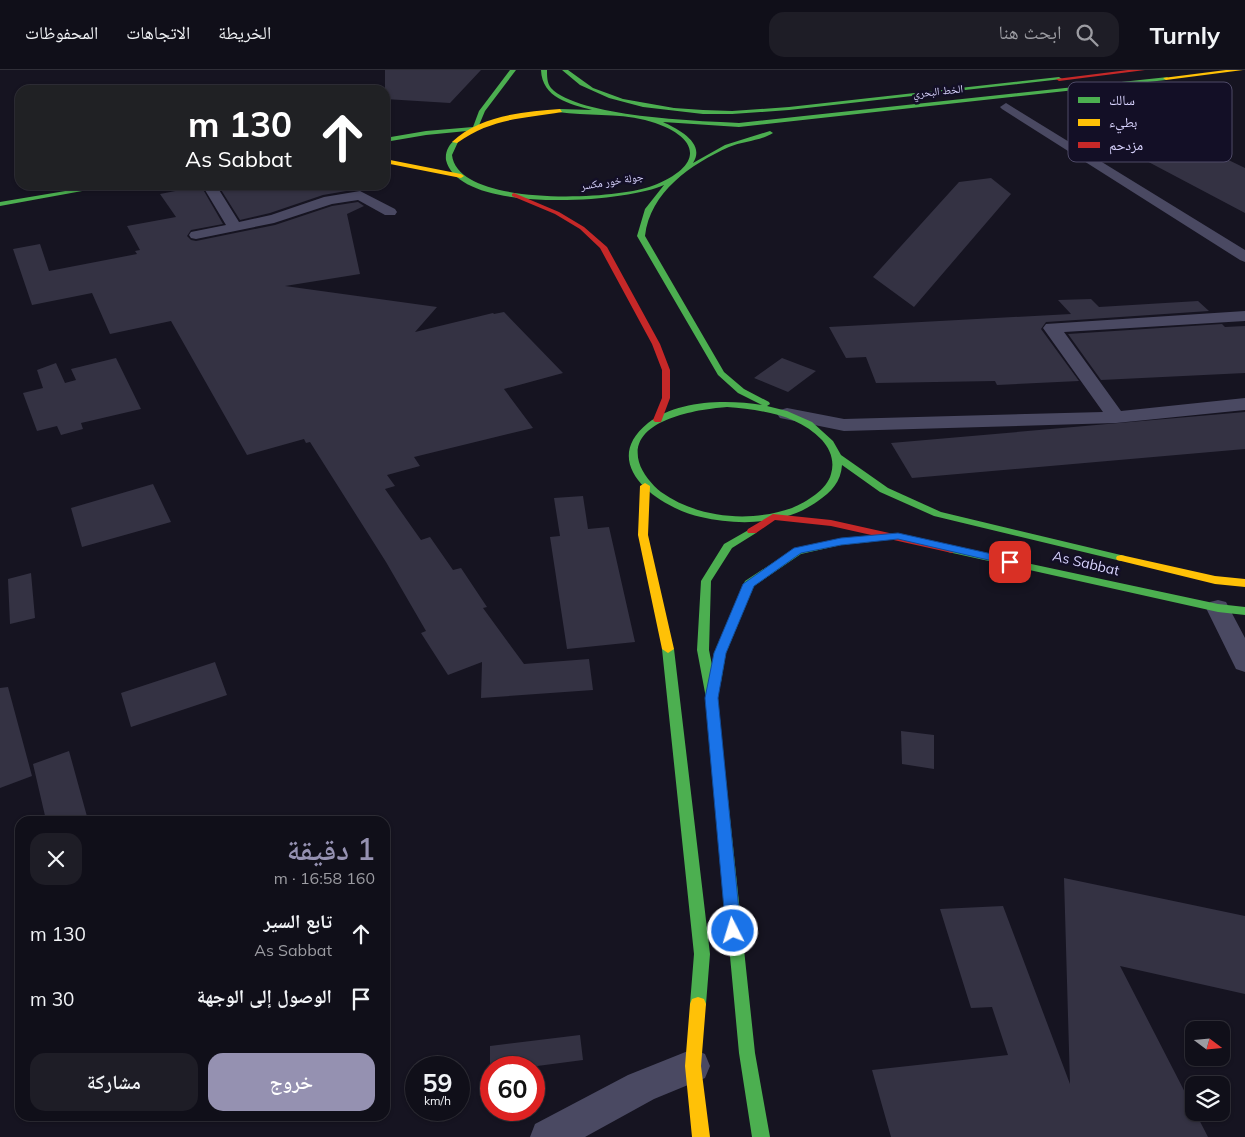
<!DOCTYPE html>
<html lang="ar">
<head>
<meta charset="utf-8">
<style>
	:root { --surface:#100f19; --page:#1e1d26; --text:#f1f3f6; --muted:#9c9ca2; --line:#302f38; --accent:#9591b1 }
	body { margin:0; font-family:Mulish,"Noto Naskh Arabic",sans-serif; background:var(--page); color:var(--text); direction:rtl; height:100vh; display:flex; flex-direction:column; font-size:19px; white-space:nowrap }
	* { box-sizing:border-box; margin:0 }
	p { font-size:16px; color:var(--muted) }
	.icon { flex:none; width:28px; height:28px; fill:none; stroke:currentColor; stroke-width:2; stroke-linecap:round; stroke-linejoin:round }
	.map { position:relative; flex:1; overflow:hidden; direction:ltr }
	.side { position:absolute; left:15px; top:746px; width:375px; height:305px; display:flex; flex-direction:column; background:var(--surface); border-radius:15px; box-shadow:0 1px 4px #0004,0 0 0 1px var(--line); direction:rtl }
	.side>* { flex:none }
	.hud { position:absolute; left:15px; top:15px; width:375px; height:105px; border-radius:15px; box-shadow:0 1px 4px #0004,0 0 0 1px var(--line); direction:rtl; background:#202124; color:#fff; overflow:hidden }
	.needle { width:32px; rotate:106deg }
	.controls { position:absolute; left:1185px; top:951px; display:grid; gap:10px }
	.controls a { display:grid; place-items:center; width:45px; height:45px; border-radius:10px; background:var(--surface); box-shadow:0 1px 4px #0004,0 0 0 1px var(--line); font-size:25px }
	.speed { position:absolute; left:405px; top:986px; display:flex; gap:10px; font-size:25px; font-weight:700; text-align:center }
	.speed>* { display:grid; place-content:center; width:65px; height:65px; border-radius:50%; background:var(--surface); box-shadow:0 1px 4px #0004,0 0 0 1px var(--line); line-height:1 }
	.speed small { font-size:12px; font-weight:400 }
	.speed .limit { border:8px solid #d22; background:#fff; color:#111 }
	.pin { position:absolute; display:grid; place-items:center; width:42px; height:42px; color:#fff; margin:-21px; border-radius:10px; box-shadow:0 2px 8px #0006 }
	.me { position:absolute; width:55px; margin:-28px; rotate:355deg; stroke-linejoin:round; filter:drop-shadow(0 0 4px #0008) }
	.turn { display:flex; align-items:center; gap:18px; height:105px; padding:0 15px; font-size:22px }
	.turn .icon { width:65px; height:65px; stroke-width:2.5 }
	.turn b { display:block; font-size:35px; line-height:42px }
	.round { display:grid; place-items:center; flex:none; width:52px; height:52px; border-radius:15px; background:var(--page) }
	.head { display:flex; align-items:center; justify-content:space-between; height:85px; padding:0 15px }
	h1 { font-size:30px; font-weight:600; line-height:38px; color:var(--accent) }
	.primary-button { display:flex; gap:10px; margin-top:auto; padding:10px 15px }
	.primary-button a { flex:1; height:58px; border-radius:15px; background:var(--accent); color:#fff; font-size:20px; font-weight:600; line-height:58px; text-align:center }
	.primary-button a+a { background:var(--page); color:var(--text) }
	ul { padding:0; list-style:none }
	li { display:flex; align-items:center; gap:15px; height:65px; padding:0 15px }
	li div { flex:1 }
	li b { display:block; font-size:19px }
	li em { font-style:normal }
	header { display:flex; align-items:center; gap:30px; box-sizing:border-box; height:70px; padding:0 25px; background:var(--surface); border-bottom:1px solid var(--line) }
	header strong { font-size:24px }
	nav { display:flex; gap:28px; margin-inline-start:auto; font-size:18px }
	.search { width:350px; height:45px; background:var(--page); display:flex; align-items:center; gap:12px; box-sizing:border-box; padding:0 18px; border-radius:15px; color:var(--muted); font-size:19px }
	.map>svg:first-child { display:block }
	.building { fill:#343243 }
	.lines { fill:none; stroke-linecap:round; stroke-linejoin:round }
	.street { fill:#4a4962; fill-rule:evenodd }
	.fast { fill:#4caf50; fill-rule:evenodd }
	.slow { fill:#ffc107; fill-rule:evenodd }
	.jam { fill:#c62828; fill-rule:evenodd }
	.route { fill:#1a73e8; stroke:#114b97 }
	.labels { text-anchor:middle; dominant-baseline:central; stroke-width:5; stroke-linejoin:round; paint-order:stroke }
	.far-street-label { font-size:11px; fill:#d9d4ff; stroke:#130f26 }
	.street-label { font-size:14px; fill:#d9d4ff; stroke:#130f26 }
	.key { fill:#130f26; stroke:#4e4a67; stroke-width:1 }
	.key-label { font-size:14px; fill:#d9d4ff }
</style>
</head>
<body>
<header>
<strong>Turnly</strong>
<div class="search"><svg class="icon" aria-label="search" viewBox="0 0 24 24"><circle cx="10" cy="10" r="6"/><path d="M15 15l6 6"/></svg>ابحث هنا</div>
<nav><a>الخريطة</a><a>الاتجاهات</a><a>المحفوظات</a></nav>
</header>
<div class="map">
<svg width="1245" height="1067" viewBox="0 0 1245 1067">
	<rect width="100%" height="100%" fill="#161421"/>
	<path class="building" d="M385,0H481L450,33L385,29Z
		M1152,53L1245,98V143L1088,60Z
		M991,108L1011,124L914,237L873,207L959,112Z
		M218,115H346L352,120L323,125L270,143L240,150Z
		M201,116L223,154L191,160L187,166L191,170L196,171L275,155L332,136L358,132L364,136L347,144L360,204L285,216L437,237L415,262L493,243L494,244L504,242L563,303L504,319L533,358L414,387L420,396L387,405L395,416L385,419L421,470L430,467L453,500L461,498L487,537L483,538L524,594L589,589L593,620L481,628L482,592L448,605L421,563L426,561L386,492L310,372L306,373L304,369L247,385L171,251L110,264L92,223L32,235L13,179L40,174L49,201L137,184L135,181L140,180L127,156L176,147L160,124Z
		M1091,229L1099,237L1198,231L1209,241L1046,252L1041,259L1079,311L997,315L995,311L876,313L866,287L846,288L829,257L1071,244L1058,230Z
		M1222,254L1225,257L1245,256V303L1101,310L1068,264Z
		M116,288L141,339L81,353L83,359L61,365L57,356L37,361L23,323L43,318L37,300L56,293L65,313L76,310L71,299Z
		M782,288L816,301L788,322L754,308Z
		M1245,342V379L912,408L891,373Z
		M153,414L171,452L82,477L71,438Z
		M583,426L588,459L609,457L635,572L567,579L550,467L560,466L554,428Z
		M31,503L35,548L10,554L8,509Z
		M215,592L227,625L131,657L121,623Z
		M8,617L32,706L0,718V618Z
		M901,661L934,665V699L902,694Z
		M69,681L88,750H46L33,694Z
		M1064,808L1245,846V924L1120,896L1208,1067H891L872,1000L1008,985L992,937L971,938L940,839L1003,836L1070,1014Z
		M580,965L583,990L522,998H490V976Z"/>
	<g class="lines">
		<path class="street" d="M1006,33L1245,180V192L1240,190L1002,39L1000,37Z
			M202,115H216L239,152L271,145L324,127L360,121L395,139L397,142L395,145H385L358,130L332,134L274,153L196,169L191,168L189,165L191,162L226,155Z
			M1245,241V251L1064,262L1121,341L1245,328V340L1116,353L844,361L780,348L777,344L780,340L787,338L844,349L1103,342L1043,258L1046,254Z
			M1218,530L1226,532L1245,568V602L1236,599L1206,538L1210,532Z
			M693,979L705,984L710,996L705,1008L654,1029L585,1067H530L535,1054L628,1005Z"/>
		<path class="fast" d="M510,0H516L485,41L477,60L426,65L385,72V68L426,61L473,57L479,41Z
			M541,0H547C547,6 547,13 551,18C578,47 699,51 739,53L1168,7L1166,10L739,57L663,52C678,59 706,73 693,93L725,75L770,61L773,63C760,71 743,71 729,77C691,94 650,122 645,166L724,302L744,319L769,332L770,334L767,336L787,341L812,352L833,371L841,385L888,418L941,442L1125,486L1126,488L1125,490L1121,491L934,446L880,422L842,395C841,412 831,422 818,431C785,455 739,456 701,447C659,438 597,394 648,353C677,330 727,329 762,335L738,323L718,305L637,166L645,139L664,115C625,133 459,145 446,90C445,82 449,74 455,70L458,72L452,85C458,138 616,130 652,116C709,94 698,64 645,50C616,43 587,46 558,42L560,39L592,40C570,34 542,28 541,0ZM727,337C761,340 797,344 822,370C830,379 835,391 831,404C827,420 806,432 792,438C750,453 697,448 661,422C652,415 642,403 639,392C627,349 700,339 727,337Z
			M562,0H568L593,18L623,29L674,38L703,40L732,41L789,37L1059,7L1062,9L789,40L732,44H703L643,37L609,28L580,15Z
			M101,115H115L0,136V132Z
			M752,458L756,459L757,461L756,463L732,478L711,511L709,580L712,595L714,583L745,511L794,479L841,469L870,466L875,469L870,472L841,475L801,484L754,516L726,583L721,612L716,616L755,983L770,1067H752L739,983L706,628L697,580L701,511L724,474Z
			M952,477L1218,534L1245,537V545L1218,542L948,482L947,480L948,478Z
			M668,575L674,579L710,884L706,934L704,939L698,941L692,939L690,934L694,884L662,579Z"/>
		<path class="slow" d="M1226,0H1243L1166,10L1163,8Z
			M560,39L562,42C521,49 492,48 457,73L452,72C480,45 523,42 560,39Z
			M385,89L461,104L464,106L461,108L385,93Z
			M645,413L650,416L648,465L674,579L668,583L662,579L638,465L640,416Z
			M1121,485L1215,506L1245,509V517L1215,514L1117,490L1116,488L1117,486Z
			M698,927L704,929L706,934L701,996L710,1067H692L685,996L690,934L692,929Z"/>
		<path class="jam" d="M1128,0H1145L1059,11L1056,9Z
			M514,123L559,142L584,157L607,177L660,274L670,300V328L661,352H655L653,350L662,328V300L652,274L600,178L580,159L555,144L512,126V124Z
			M773,444L831,450L952,477L957,480L952,483L831,456L775,450L756,463H748L747,461L748,459Z"/>
	</g>
	<path class="route" d="M898,463L1010,488L1016,492L1010,495L898,469L841,475L801,483L754,516L726,583L718,628L741,861L739,865L733,867L728,865L726,861L705,628L714,583L743,514L794,478L841,468Z"/>
	<g class="labels">
		<g class="far-street-label">
			<text transform="translate(938 21) rotate(-6)">الخط البحري</text>
			<text transform="translate(612 111) rotate(-9)">جولة خور مكسر</text>
		</g>
		<g class="street-label">
			<text transform="translate(1086 493) rotate(13)">As Sabbat</text>
		</g>
	</g>
	<rect x="1068" y="12" width="164" height="80" rx="8" class="key"/>
	<rect x="1078" y="27" width="22" height="6" fill="#4caf50"/>
	<rect x="1078" y="49" width="22" height="7" fill="#ffc107"/>
	<rect x="1078" y="72" width="22" height="6" fill="#c62828"/>
	<g class="key-label">
		<text x="1109" y="35">سالك</text>
		<text x="1109" y="57">بطيء</text>
		<text x="1109" y="80">مزدحم</text>
	</g>
</svg>
<div class="controls">
<a><svg class="needle" viewBox="-14 -14 28 28"><path d="M0-13l5 13h-10z" fill="#e53935"/><path d="M0 13l5-13h-10z" fill="#9c9ca2"/></svg></a>
<a><svg class="icon" aria-label="layers" viewBox="0 0 24 24"><path d="M12 4l9 5-9 5-9-5zM3 14l9 5 9-5"/></svg></a>
</div>
<div class="speed"><div>59<small>km/h</small></div><div class="limit">60</div></div>
<div class="pin" style="left:1010px;top:492px;background:#d93025"><svg class="icon" aria-label="arrive" viewBox="0 0 24 24"><path d="M6 21V4h12l-3 4 3 4H6"/></svg></div>
<svg class="me" style="left:733px;top:861px" viewBox="-20 -20 40 40"><circle r="17" fill="#1a73e8" stroke="#fff" stroke-width="3"/><path d="M0-11L8 9 0 5-8 9z" fill="#fff"/></svg>
<div class="hud">
<div class="turn"><svg class="icon" aria-label="ahead" viewBox="0 0 24 24"><path d="M12 20V5M6 11l6-6 6 6"/></svg><div><b>130 m</b>As Sabbat</div></div>
</div>
<section class="side">
<div class="head"><div><h1>1 دقيقة</h1><p>160 m · 16:58</p></div><a class="round"><svg class="icon" aria-label="close" viewBox="0 0 24 24"><path d="M6 6l12 12M18 6L6 18"/></svg></a></div>
<ul>
<li><svg class="icon" aria-label="ahead" viewBox="0 0 24 24"><path d="M12 20V5M6 11l6-6 6 6"/></svg><div><b>تابع السير</b><p>As Sabbat</p></div><em>130 m</em></li>
<li><svg class="icon" aria-label="arrive" viewBox="0 0 24 24"><path d="M6 21V4h12l-3 4 3 4H6"/></svg><div><b>الوصول إلى الوجهة</b></div><em>30 m</em></li>
</ul>
<div class="primary-button"><a>خروج</a><a>مشاركة</a></div>
</section>
</div>
</body>
</html>
